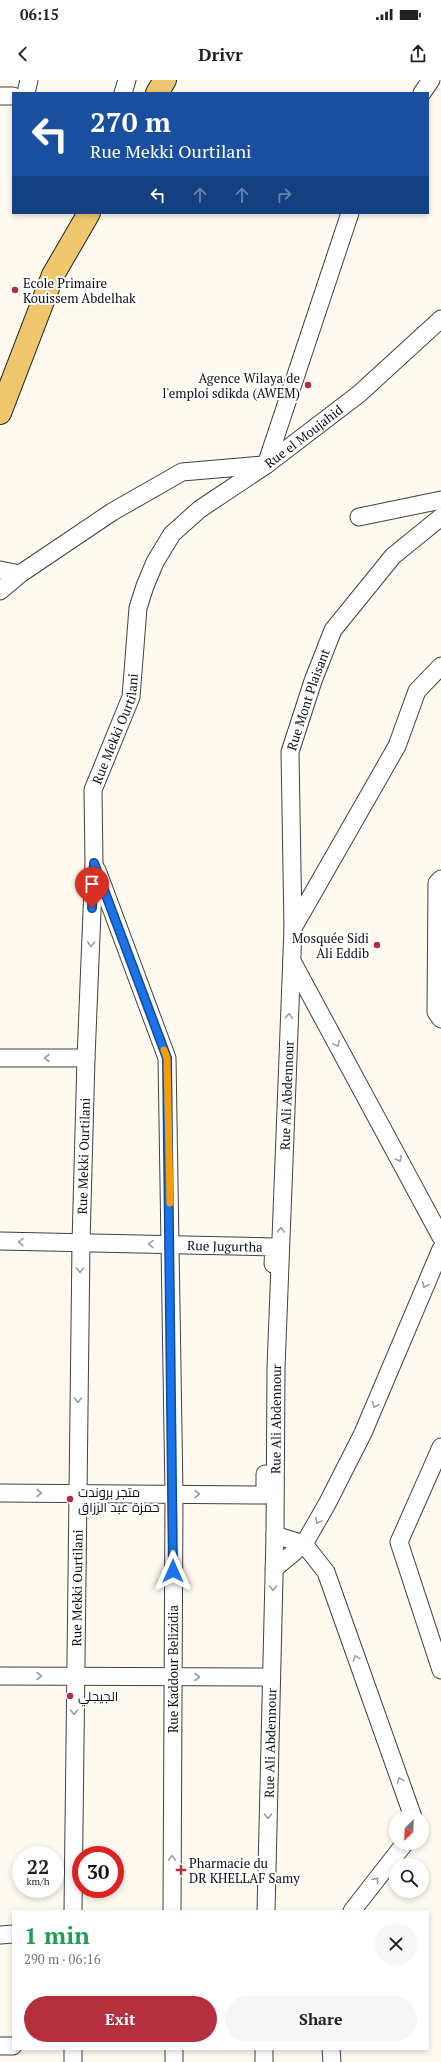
<!DOCTYPE html>
<html lang="en">
<head>
<meta charset="utf-8">
<style>
	:root { --surface:#fff; --page:#f6f6f6; --text:#202124; --muted:#757577; --accent:#b4303f }
	body { margin:0; font-family:"PT Serif",Cairo,serif; background:var(--page); color:var(--text); height:100vh; display:flex; flex-direction:column; font-size:15px; white-space:nowrap }
	* { box-sizing:border-box; margin:0 }
	p { font-size:13px; color:var(--muted) }
	.icon { flex:none; width:22px; height:22px; fill:none; stroke:currentColor; stroke-width:2; stroke-linecap:round; stroke-linejoin:round }
	.map { position:relative; flex:1; overflow:hidden }
	.panel { position:absolute; left:12px; top:1830px; width:417px; height:140px; display:flex; flex-direction:column; background:var(--surface); border-radius:0px; box-shadow:0 2px 6px #0003 }
	.panel>* { flex:none }
	.top-card { position:absolute; left:12px; top:12px; width:417px; height:122px; border-radius:0px; box-shadow:0 2px 6px #0003; background:#1a4fa0; color:#fff; overflow:hidden }
	.needle { width:26px; rotate:204deg }
	.fabs { position:absolute; left:389px; top:1730px; display:grid; gap:8px }
	.fabs a { display:grid; place-items:center; width:40px; height:40px; border-radius:50%; background:var(--surface); box-shadow:0 2px 6px #0003; font-size:20px }
	.speed { position:absolute; left:12px; top:1766px; display:flex; gap:8px; font-size:20px; font-weight:700; text-align:center }
	.speed>* { display:grid; place-content:center; width:52px; height:52px; border-radius:50%; background:var(--surface); box-shadow:0 2px 6px #0003; line-height:1 }
	.speed small { font-size:10px; font-weight:400 }
	.speed .limit { border:6px solid #d22; background:#fff; color:#111 }
	.pin { position:absolute; display:grid; place-items:center; width:34px; height:34px; color:#fff; margin:-41px -17px; border-radius:50% 50% 50% 0; rotate:-45deg; box-shadow:0 0 4px #0007 }
	.pin .icon { rotate:45deg }
	.me { position:absolute; width:44px; margin:-22px; rotate:0deg; stroke-linejoin:round; filter:drop-shadow(0 0 3px #0008) }
	.turn { display:flex; align-items:center; gap:14px; height:84px; padding:0 12px; font-size:18px }
	.turn .icon { width:52px; height:52px; stroke-width:2.5 }
	.turn b { display:block; font-size:28px; line-height:34px }
	.lanes { display:flex; align-items:center; height:38px; padding:0 12px; background:#0003; justify-content:center; gap:20px; direction:ltr }
	.lanes .off { opacity:.35 }
	.round { display:grid; place-items:center; flex:none; width:42px; height:42px; border-radius:21px; background:var(--page) }
	.overview { display:flex; align-items:center; justify-content:space-between; height:68px; padding:0 12px }
	h1 { font-size:24px; font-weight:700; line-height:30px; color:#1e9e55 }
	.action { display:flex; gap:8px; margin-top:auto; padding:8px 12px }
	.action a { flex:1; height:46px; border-radius:24px; background:var(--accent); color:#fff; font-size:16px; font-weight:700; line-height:46px; text-align:center }
	.action a+a { background:var(--page); color:var(--text) }
	.status { display:flex; justify-content:space-between; align-items:center; height:28px; padding:0 20px; background:var(--surface); direction:ltr }
	.status svg { height:11px; fill:currentColor }
	header { display:flex; justify-content:space-between; align-items:center; height:52px; padding:0 12px; background:var(--surface); font-size:18px; font-weight:700 }
	.map>svg:first-child { display:block }
	.lines { fill:none; stroke-linecap:round; stroke-linejoin:round }
	.street-casing { stroke:#414141; stroke-width:19 }
	.primary-casing { stroke:#1f1f1f; stroke-width:24 }
	.street { stroke:#fff; stroke-width:17 }
	.primary { stroke:#efc76f; stroke-width:22 }
	.oneway { stroke:#9f9f9f }
	.route-casing { stroke:#114b97; stroke-width:10 }
	.route { stroke:#1a73e8; stroke-width:7 }
	.slow { stroke:#f59e0b; stroke-width:7 }
	.poi-dot { fill:#b4303f; stroke:#fff; stroke-width:1.5 }
	.labels { text-anchor:middle; dominant-baseline:central; stroke-width:4; stroke-linejoin:round; paint-order:stroke }
	.poi-label { font-size:13px; fill:#0e0e0e; stroke:#fff; text-anchor:start }
	.street-label { font-size:13px; fill:#0e0e0e; stroke:#fff }
</style>
</head>
<body>
<div class="status"><b>06:15</b><svg viewBox="0 0 49 12"><path d="M0 12V9h3v3zM5 12V6h3v6zM10 12V3h3v9zM15 12V0h3v12zM26 1h20v11H26zM47 4h2v5h-2z"/></svg></div>
<header><svg class="icon" aria-label="back" viewBox="0 0 24 24"><path d="M15 5l-7 7 7 7"/></svg>Drivr<svg class="icon" aria-label="share" viewBox="0 0 24 24"><path d="M12 15V3M7 8l5-5 5 5M5 13v7h14v-7"/></svg></header>
<div class="map">
<svg width="441" height="1982" viewBox="0 0 441 1982">
	<rect width="100%" height="100%" fill="#fefaef"/>
	<g class="lines">
		<defs>
			<g id="street">
				<path d="M26,13L29,0"/>
				<path d="M123,13L127,0"/>
				<path d="M422,13L431,0"/>
				<path d="M0,16H13"/>
				<path d="M266,385L350,133"/>
				<path d="M359,437L441,420"/>
				<path d="M0,490L20,494"/>
				<path d="M0,511L20,494L112,432L182,392L263,385"/>
				<path d="M97,790L167,978L174,1414L172,1831"/>
				<path d="M441,799L437,803L436,932L441,939"/>
				<path d="M293,848L397,666L417,611L441,586"/>
				<path d="M292,881L441,1157"/>
				<path d="M0,978H86"/>
				<path id="s1" d="M0,1161L274,1167L273,1184"/>
				<path d="M441,1367L399,1462L441,1590"/>
				<path d="M0,1413L265,1415V1394"/>
				<path d="M275,1455L304,1464L326,1492L413,1737"/>
				<path d="M274,1489L304,1464L327,1424L363,1353L441,1169"/>
				<path d="M0,1596L271,1597"/>
				<path id="s2" d="M73,1831L81,1163L86,978L94,783L93,710L131,617L138,528L145,506L155,482L172,454L200,429L266,385L359,314L441,239"/>
				<path id="s3" d="M266,1831L275,1455L276,1288L293,848L290,672L313,601L333,550L393,476L441,437"/>
				<path d="M352,1831L405,1763"/>
				<path d="M0,1855L13,1854"/>
				<path d="M0,1966H13"/>
				<path d="M73,1969V1982"/>
				<path d="M331,1969L332,1982"/>
				<path d="M174,1982V1969"/>
				<path d="M264,1982V1969"/>
			</g>
			<path id="primary" d="M157,13L165,0
				M0,333L53,195L89,133"/>
		</defs>
		<use href="#street" class="street-casing"/>
		<use href="#primary" class="primary-casing"/>
		<use href="#street" class="street"/>
		<use href="#primary" class="primary"/>
	</g>
	<defs><path id="oneway-chevron" d="M-2-3.5L2.5 0L-2 3.5" fill="none" stroke-width="1.6" stroke-linecap="round" stroke-linejoin="round"/></defs>
	<g class="oneway">
		<use href="#oneway-chevron" transform="translate(91 864) rotate(93)"/>
		<use href="#oneway-chevron" transform="translate(289 936) rotate(-87)"/>
		<use href="#oneway-chevron" transform="translate(337 964) rotate(62)"/>
		<use href="#oneway-chevron" transform="translate(47 978) rotate(180)"/>
		<use href="#oneway-chevron" transform="translate(399 1079) rotate(62)"/>
		<use href="#oneway-chevron" transform="translate(281 1150) rotate(-88)"/>
		<use href="#oneway-chevron" transform="translate(21 1162) rotate(-179)"/>
		<use href="#oneway-chevron" transform="translate(151 1164) rotate(-179)"/>
		<use href="#oneway-chevron" transform="translate(80 1190) rotate(91)"/>
		<use href="#oneway-chevron" transform="translate(425 1205) rotate(114)"/>
		<use href="#oneway-chevron" transform="translate(78 1320) rotate(91)"/>
		<use href="#oneway-chevron" transform="translate(375 1325) rotate(113)"/>
		<use href="#oneway-chevron" transform="translate(39 1413)"/>
		<use href="#oneway-chevron" transform="translate(197 1414)"/>
		<use href="#oneway-chevron" transform="translate(318 1441) rotate(118)"/>
		<use href="#oneway-chevron" transform="translate(273 1508) rotate(91)"/>
		<use href="#oneway-chevron" transform="translate(356 1578) rotate(-110)"/>
		<use href="#oneway-chevron" transform="translate(39 1596)"/>
		<use href="#oneway-chevron" transform="translate(197 1597)"/>
		<use href="#oneway-chevron" transform="translate(74 1632) rotate(90)"/>
		<use href="#oneway-chevron" transform="translate(400 1700) rotate(-110)"/>
		<use href="#oneway-chevron" transform="translate(268 1736) rotate(91)"/>
		<use href="#oneway-chevron" transform="translate(172 1778) rotate(-90)"/>
		<use href="#oneway-chevron" transform="translate(376 1800) rotate(-52)"/>
	</g>
	<g class="lines">
		<defs>
			<path id="route" d="M92,828L94,783L167,978L173,1491"/>
		</defs>
		<use href="#route" class="route-casing"/>
		<use href="#route" class="route"/>
		<path class="slow" d="M164,970L167,978L170,1123"/>
	</g>
	<g class="poi-dot">
		<circle cx="15" cy="210" r="4"/>
		<circle cx="308" cy="305" r="4"/>
		<circle cx="377" cy="865" r="4"/>
		<circle cx="70" cy="1419" r="4"/>
		<circle cx="70" cy="1616" r="4"/>
		<path d="M179 1784h4v4h4v4h-4v4h-4v-4h-4v-4h4z"/>
	</g>
	<g class="labels">
		<g class="poi-label">
			<text x="23" y="203">Ecole Primaire<tspan x="23" dy="15">Kouissem Abdelhak</tspan></text>
			<text x="300" y="298" text-anchor="end">Agence Wilaya de<tspan x="300" dy="15">l'emploi sdikda (AWEM)</tspan></text>
			<text x="369" y="858" text-anchor="end">Mosquée Sidi<tspan x="369" dy="15">Ali Eddib</tspan></text>
			<text x="78" y="1412">متجر بروندت<tspan x="78" dy="15">حمزة عبد الرزاق</tspan></text>
			<text x="78" y="1616">الجيجلي</text>
			<text x="189" y="1783">Pharmacie du<tspan x="189" dy="15">DR KHELLAF Samy</tspan></text>
		</g>
		<g class="street-label">
			<text stroke="none"><textPath href="#s2" startOffset="1557">Rue el Moujahid</textPath></text>
			<text stroke="none"><textPath href="#s3" startOffset="1215">Rue Mont Plaisant</textPath></text>
			<text stroke="none"><textPath href="#s2" startOffset="1187">Rue Mekki Ourtilani</textPath></text>
			<text stroke="none"><textPath href="#s3" startOffset="816">Rue Ali Abdennour</textPath></text>
			<text stroke="none"><textPath href="#s2" startOffset="755">Rue Mekki Ourtilani</textPath></text>
			<text stroke="none"><textPath href="#s1" startOffset="225">Rue Jugurtha</textPath></text>
			<text stroke="none"><textPath href="#s3" startOffset="492">Rue Ali Abdennour</textPath></text>
			<text stroke="none"><textPath href="#s2" startOffset="323">Rue Mekki Ourtilani</textPath></text>
			<text transform="translate(173 1589) rotate(-90)">Rue Kaddour Belizidia</text>
			<text stroke="none"><textPath href="#s3" startOffset="168">Rue Ali Abdennour</textPath></text>
		</g>
	</g>
</svg>
<div class="fabs">
<a><svg class="needle" viewBox="-14 -14 28 28"><path d="M0-13l5 13h-10z" fill="#e53935"/><path d="M0 13l5-13h-10z" fill="#757577"/></svg></a>
<a><svg class="icon" aria-label="search" viewBox="0 0 24 24"><circle cx="10" cy="10" r="6"/><path d="M15 15l6 6"/></svg></a>
</div>
<div class="speed"><div>22<small>km/h</small></div><div class="limit">30</div></div>
<div class="pin" style="left:92px;top:828px;background:#d93025"><svg class="icon" aria-label="arrive" viewBox="0 0 24 24"><path d="M6 21V4h12l-3 4 3 4H6"/></svg></div>
<svg class="me" style="left:173px;top:1491px" viewBox="-20 -20 40 40"><path d="M0-17L14 15 0 8-14 15z" fill="#1a73e8" stroke="#fff" stroke-width="4"/></svg>
<div class="top-card">
<div class="turn"><svg class="icon" aria-label="left" viewBox="0 0 24 24"><path d="M17 20v-9H6M10 6l-5 5 5 5"/></svg><div><b>270 m</b>Rue Mekki Ourtilani</div></div>
<div class="lanes"><svg class="icon" aria-label="left" viewBox="0 0 24 24"><path d="M17 20v-9H6M10 6l-5 5 5 5"/></svg><svg class="icon off" aria-label="ahead" viewBox="0 0 24 24"><path d="M12 20V5M6 11l6-6 6 6"/></svg><svg class="icon off" aria-label="ahead" viewBox="0 0 24 24"><path d="M12 20V5M6 11l6-6 6 6"/></svg><svg class="icon off" aria-label="right" viewBox="0 0 24 24"><path d="M7 20v-9h11M14 6l5 5-5 5"/></svg></div>
</div>
<section class="panel">
<div class="overview"><div><h1>1 min</h1><p>290 m · 06:16</p></div><a class="round"><svg class="icon" aria-label="close" viewBox="0 0 24 24"><path d="M6 6l12 12M18 6L6 18"/></svg></a></div>
<div class="action"><a>Exit</a><a>Share</a></div>
</section>
</div>
</body>
</html>
